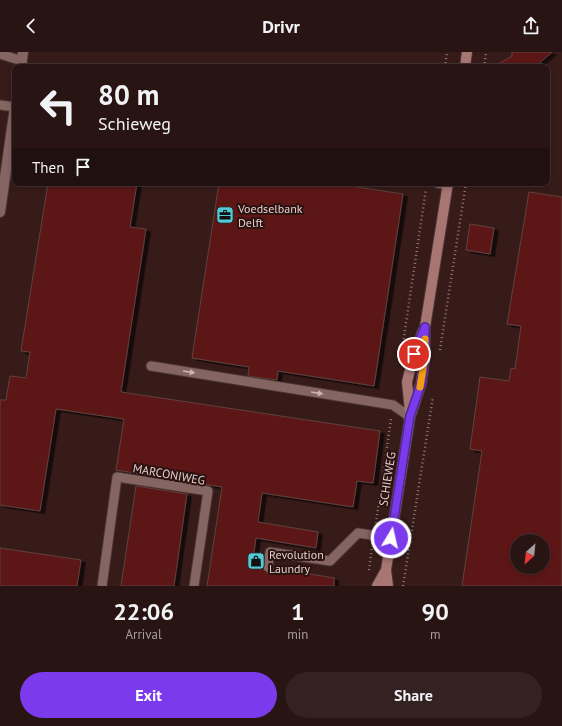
<!DOCTYPE html>
<html lang="en">
<head>
<meta charset="utf-8">
<style>
	:root { --surface:#281413; --page:#342121; --text:#f1f3f6; --muted:#a59ea0; --line:#433; --accent:#7c3aed }
	body { margin:0; font-family:"PT Sans",sans-serif; background:var(--page); color:var(--text); height:100vh; display:flex; flex-direction:column; font-size:15px; white-space:nowrap }
	* { box-sizing:border-box; margin:0 }
	p { font-size:13px; color:var(--muted) }
	.icon { flex:none; width:22px; height:22px; fill:none; stroke:currentColor; stroke-width:2; stroke-linecap:round; stroke-linejoin:round }
	.map { position:relative; height:534px; overflow:hidden }
	.drawer { display:flex; flex-direction:column; background:var(--surface); flex:1 }
	.drawer>* { flex:none }
	.top-card { position:absolute; left:12px; top:12px; width:538px; height:122px; border-radius:8px; box-shadow:0 2px 6px #0003,0 0 0 1px var(--line); background:#281413; color:var(--text); overflow:hidden }
	.needle { width:26px; rotate:207deg }
	.tools { position:absolute; left:510px; top:482px; display:grid; gap:8px }
	.tools a { display:grid; place-items:center; width:40px; height:40px; border-radius:50%; background:var(--surface); box-shadow:0 2px 6px #0003,0 0 0 1px var(--line); font-size:20px }
	.pin { position:absolute; display:grid; place-items:center; width:34px; height:34px; color:#fff; margin:-17px; border:2px solid #fff; border-radius:50%; box-shadow:0 1px 4px #0007 }
	.me { position:absolute; width:44px; margin:-22px; rotate:9deg; stroke-linejoin:round; filter:drop-shadow(0 0 3px #0008) }
	.turn { display:flex; align-items:center; gap:14px; height:84px; padding:0 20px; font-size:18px }
	.turn .icon { width:52px; height:52px; stroke-width:2.5 }
	.turn b { display:block; font-size:28px; line-height:34px }
	.then { display:flex; align-items:center; height:38px; padding:0 20px; background:#0003; gap:8px; font-size:15px }
	.eta { display:flex; justify-content:space-evenly; align-items:center; height:68px; text-align:center }
	.eta b { font-size:24px; font-weight:700; line-height:28px }
	.primary-button { display:flex; gap:8px; margin-top:auto; padding:8px 20px }
	.primary-button a { flex:1; height:46px; border-radius:24px; background:var(--accent); color:#fff; font-size:16px; font-weight:700; line-height:46px; text-align:center }
	.primary-button a+a { background:var(--page); color:var(--text) }
	header { display:flex; justify-content:space-between; align-items:center; height:52px; padding:0 20px; background:var(--surface); font-size:18px; font-weight:700 }
	.map>svg:first-child { display:block }
	.building { fill:#5d1515; stroke:#604240; fill-rule:evenodd; filter:url(#shadow) }
	.lines { fill:none; stroke-linecap:round; stroke-linejoin:round }
	.lane-casing { stroke:#4b3535; stroke-width:11 }
	.street-casing { stroke:#4b3535; stroke-width:12 }
	.secondary-casing { stroke:#4b3535; stroke-width:12 }
	.path { stroke:#907a78; stroke-width:2.5; stroke-dasharray:1 3; stroke-linecap:butt }
	.lane { stroke:#856562; stroke-width:9 }
	.street { stroke:#856562; stroke-width:10 }
	.secondary { stroke:#a77672; stroke-width:10 }
	.oneway { fill:#cab4b2 }
	.route-casing { stroke:#51269a; stroke-width:10 }
	.route { stroke:#7c3aed; stroke-width:7 }
	.slow { stroke:#f59e0b; stroke-width:7 }
	.labels { text-anchor:middle; dominant-baseline:central; stroke-width:4; stroke-linejoin:round; paint-order:stroke }
	.poi-label { font-size:12px; fill:#e1cfcd; stroke:#2b1210; text-anchor:start }
	.street-label { font-size:12px; fill:#e1cfcd; stroke:#2b1210 }
</style>
</head>
<body>
<header><svg class="icon" aria-label="back" viewBox="0 0 24 24"><path d="M15 5l-7 7 7 7"/></svg>Drivr<svg class="icon" aria-label="share" viewBox="0 0 24 24"><path d="M12 15V3M7 8l5-5 5 5M5 13v7h14v-7"/></svg></header>
<div class="map">
<svg width="562" height="534" viewBox="0 0 562 534">
	<defs>
		<filter id="shadow"><feDropShadow dx="4.5" dy="2.5" stdDeviation="0" flood-color="#0009"/></filter>
	</defs>
	<rect width="100%" height="100%" fill="#361b19"/>
	<path class="building" d="M512,0H552L535,15H493L512,4Z
		M48,131H137L130,175L146,177L121,340L380,379L373,431L357,429L353,455L262,441L258,470L318,480L316,496L256,486L252,513L262,515L267,521L271,520L274,516L334,526V534H207L222,435L116,418L124,367L56,357L40,459L0,453V348H6L10,324L26,326L30,300L21,299Z
		M219,131H331L403,142L374,334L278,319L277,328L248,324L249,315L192,306Z
		M529,140L562,145V534H462L482,399L470,397L480,325L509,329L511,316L515,317L521,274L507,272ZM517,489H543V515H517Z
		M470,172L494,176L490,202L466,198Z
		M136,434L187,442L174,534H121Z
		M0,496L81,508L77,534H0Z"/>
	<g class="lines">
		<defs>
			<path id="lane" d="M0,2L22,9
				M0,53L15,55
				M437,131L447,133
				M151,314L393,353L410,365
				M268,515L270,500L330,509L358,481L391,486
				M102,534L117,425L208,439L194,534"/>
			<path id="street" d="M21,15L23,0
				M0,160L15,55"/>
			<path id="secondary" d="M465,15L467,0
				M410,360L407,330L414,302L423,279
				M377,534L386,518
				M388,534L386,518L410,365L421,332L425,304V275L448,131"/>
		</defs>
		<use href="#lane" class="lane-casing"/>
		<use href="#street" class="street-casing"/>
		<use href="#secondary" class="secondary-casing"/>
		<path class="path" d="M445,15L447,0
			M484,15L486,0
			M403,291L426,137
			M440,298L466,131
			M376,471L391,367
			M369,518L372,495
			M403,534L433,345"/>
		<use href="#lane" class="lane"/>
		<use href="#street" class="street"/>
		<use href="#secondary" class="secondary"/>
	</g>
	<defs><path id="oneway-solid" d="M-6-.8H1V-3.2L6.5 0L1 3.2V.8H-6Z"/></defs>
	<g class="oneway">
		<use href="#oneway-solid" transform="translate(189 320) rotate(9)"/>
		<use href="#oneway-solid" transform="translate(317 341) rotate(9)"/>
	</g>
	<g class="lines">
		<defs>
			<path id="route" d="M391,486L410,364L421,332L425,304V275L414,302"/>
		</defs>
		<use href="#route" class="route-casing"/>
		<use href="#route" class="route"/>
		<path class="slow" d="M420,335L425,304V287"/>
	</g>
	<defs>
		<symbol id="office-square" viewBox="-11 -11 22 22"><rect x="-9" y="-9" width="18" height="18" rx="4" fill="#52cbd8" stroke="#2b1210"/><path d="M-6-3h4V-5.5h4V-3h4V5H-6ZM-1-4.5V-3h2v-1.5ZM-6 0V1H6V0Z" fill="#111"/></symbol>
		<symbol id="shop-square" viewBox="-11 -11 22 22"><rect x="-9" y="-9" width="18" height="18" rx="4" fill="#52cbd8" stroke="#2b1210"/><path d="M-5-2.5h2.3a2.7 3.5 0 0 1 5.4 0H5L5.5 6h-11ZM-1.5-2.5h3a1.5 2.3 0 0 0-3 0Z" fill="#111"/></symbol>
	</defs>
	<g fill-rule="evenodd">
		<use href="#office-square" x="215" y="153" width="20" height="20"/>
		<use href="#shop-square" x="246" y="499" width="20" height="20"/>
	</g>
	<g class="labels">
		<g class="poi-label">
			<text x="238" y="156">Voedselbank<tspan x="238" dy="14">Delft</tspan></text>
			<text x="269" y="502">Revolution<tspan x="269" dy="14">Laundry</tspan></text>
		</g>
		<g class="street-label">
			<text transform="translate(169 422) rotate(10)">MARCONIWEG</text>
			<text transform="translate(387 427) rotate(-81)">SCHIEWEG</text>
		</g>
	</g>
</svg>
<div class="tools">
<a><svg class="needle" viewBox="-14 -14 28 28"><path d="M0-13l5 13h-10z" fill="#e53935"/><path d="M0 13l5-13h-10z" fill="#a59ea0"/></svg></a>
</div>
<div class="pin" style="left:414px;top:302px;background:#d93025"><svg class="icon" aria-label="arrive" viewBox="0 0 24 24"><path d="M6 21V4h12l-3 4 3 4H6"/></svg></div>
<svg class="me" style="left:391px;top:486px" viewBox="-20 -20 40 40"><circle r="17" fill="#7c3aed" stroke="#fff" stroke-width="3"/><path d="M0-11L8 9 0 5-8 9z" fill="#fff"/></svg>
<div class="top-card">
<div class="turn"><svg class="icon" aria-label="left" viewBox="0 0 24 24"><path d="M17 20v-9H6M10 6l-5 5 5 5"/></svg><div><b>80 m</b>Schieweg</div></div>
<div class="then">Then<svg class="icon" aria-label="arrive" viewBox="0 0 24 24"><path d="M6 21V4h12l-3 4 3 4H6"/></svg></div>
</div>
</div>
<section class="drawer">
<div class="eta">
<div><b>22:06</b><p>Arrival</p></div>
<div><b>1</b><p>min</p></div>
<div><b>90</b><p>m</p></div>
</div>
<div class="primary-button"><a>Exit</a><a>Share</a></div>
</section>
</body>
</html>
